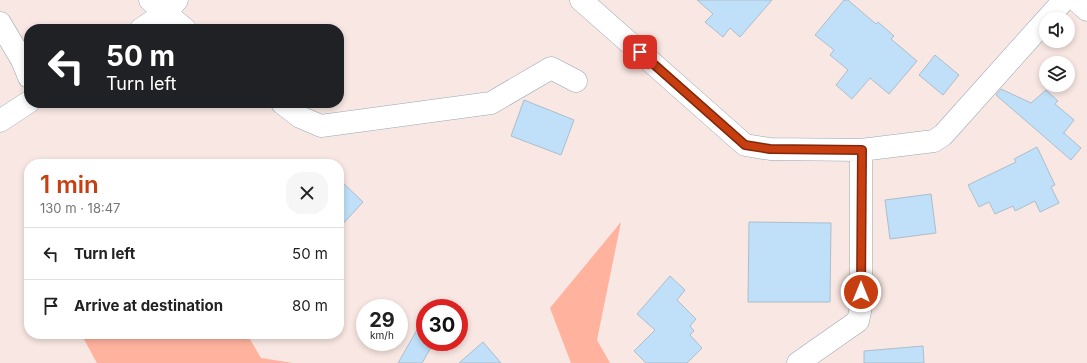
<!DOCTYPE html>
<html lang="en">
<head>
<meta charset="utf-8">
<style>
	:root { --surface:#fff; --page:#f6f6f6; --text:#222; --muted:#767676; --line:#e0e0e0; --accent:#c73e11 }
	body { margin:0; font-family:Inter,sans-serif; background:var(--page); color:var(--text); height:100vh; display:flex; flex-direction:column; font-size:15px; white-space:nowrap }
	* { box-sizing:border-box; margin:0 }
	p { font-size:13px; color:var(--muted) }
	.icon { flex:none; width:22px; height:22px; fill:none; stroke:currentColor; stroke-width:2; stroke-linecap:round; stroke-linejoin:round }
	.map { position:relative; flex:1; overflow:hidden }
	.panel { position:absolute; left:24px; top:159px; width:320px; height:180px; display:flex; flex-direction:column; background:var(--surface); border-radius:16px; box-shadow:0 2px 6px #0003 }
	.panel>* { flex:none }
	.guide { position:absolute; left:24px; top:24px; width:320px; height:84px; border-radius:16px; box-shadow:0 2px 6px #0003; background:#202124; color:#fff; overflow:hidden }
	.buttons { position:absolute; left:1039px; top:12px; display:grid; gap:8px }
	.buttons a { display:grid; place-items:center; width:36px; height:36px; border-radius:50%; background:var(--surface); box-shadow:0 2px 6px #0003; font-size:20px }
	.speed { position:absolute; left:356px; top:299px; display:flex; gap:8px; font-size:20px; font-weight:700; text-align:center }
	.speed>* { display:grid; place-content:center; width:52px; height:52px; border-radius:50%; background:var(--surface); box-shadow:0 2px 6px #0003; line-height:1 }
	.speed small { font-size:10px; font-weight:400 }
	.speed .limit { border:6px solid #d22; background:#fff; color:#111 }
	.pin { position:absolute; display:grid; place-items:center; width:34px; height:34px; color:#fff; margin:-17px; border-radius:8px; box-shadow:0 2px 6px #0006 }
	.me { position:absolute; width:44px; margin:-22px; rotate:0deg; stroke-linejoin:round; filter:drop-shadow(0 0 3px #0008) }
	.turn { display:flex; align-items:center; gap:14px; height:84px; padding:0 16px; font-size:18px }
	.turn .icon { width:52px; height:52px; stroke-width:2.5 }
	.turn b { display:block; font-size:28px; line-height:34px }
	.round { display:grid; place-items:center; flex:none; width:42px; height:42px; border-radius:16px; background:var(--page) }
	.headline { display:flex; align-items:center; justify-content:space-between; height:68px; padding:0 16px }
	h1 { font-size:24px; font-weight:600; line-height:30px; color:var(--accent) }
	ul { padding:0; list-style:none }
	li { display:flex; align-items:center; gap:12px; height:52px; padding:0 16px; border-top:1px solid var(--line) }
	li div { flex:1 }
	li b { display:block; font-size:15px }
	li em { font-style:normal }
	.map>svg:first-child { display:block }
	.green { fill:#f8e7e2; fill-rule:evenodd }
	.forest { fill:#ffb29d }
	.building { fill:#bfe0f8; stroke:#abbecc }
	.lines { fill:none; stroke-linecap:round; stroke-linejoin:round }
	.minor-casing { stroke:#96a9b6; stroke-width:23 }
	.minor { stroke:#fff; stroke-width:22 }
	.route-casing { stroke:#81280b; stroke-width:10 }
	.route { stroke:#c73e11; stroke-width:7 }
</style>
</head>
<body>
<div class="map">
<svg width="1087" height="363" viewBox="0 0 1087 363">
	<rect width="100%" height="100%" fill="#f8fcff"/>
	<path class="green" d="M0,0H1087V363H0ZM1046,19H1068V41H1046ZM29,29H339V103H29ZM1046,63H1068V85H1046ZM29,164H339V334H29ZM365,308H399V342H365ZM425,308H459V342H425Z"/>
	<path class="forest" d="M621,222L597,340L610,363H571L550,308Z
		M81,334H247L261,358L293,363H97Z"/>
	<path class="building" d="M697,0H772L740,37L730,28L723,37L705,22L713,14Z
		M844,0H848L876,24L878,22L894,36L891,39L917,61L889,94L870,78L852,99L836,85L848,70L830,55L834,50L815,35Z
		M935,55L959,75L943,95L919,75Z
		M1001,89L1031,103L1046,90L1058,101L1055,104L1074,120L1063,134L1064,133L1081,148L1071,160L996,95Z
		M524,100L574,120L561,155L511,136Z
		M1037,147L1055,185L1051,187L1059,203L1040,212L1035,201L1015,211L1013,206L995,214L989,202L979,207L968,185L1016,162L1014,159Z
		M339,179L363,202L339,228Z
		M931,194L936,233L890,239L885,200Z
		M749,222L831,223L830,302H748Z
		M670,276L685,290L677,300L696,319L690,326L694,331L690,335L702,348L687,363H646L634,351L655,330L637,314Z
		M425,316V342H434L422,363H398Z
		M483,342L501,363H459Z
		M923,346L924,363H864V351Z"/>
	<g class="lines">
		<defs>
			<path id="minor" d="M150,0L185,29
				M581,0L745,145L770,149L861,150L934,141L943,135L1046,20
				M1076,0L1087,10
				M1047,19L1064,0
				M0,23L22,60L29,77
				M141,29L165,13L177,0
				M282,103L300,117L321,126L491,103L551,68L576,81
				M0,121L29,102
				M798,363L858,321L861,307V150"/>
		</defs>
		<use href="#minor" class="minor-casing"/>
		<use href="#minor" class="minor"/>
	</g>
	<g class="lines">
		<defs>
			<path id="route" d="M640,52L745,145L770,149L862,150L861,292"/>
		</defs>
		<use href="#route" class="route-casing"/>
		<use href="#route" class="route"/>
	</g>
</svg>
<div class="buttons">
<a><svg class="icon" aria-label="sound" viewBox="0 0 24 24"><path d="M4 9h4l5-4v14l-5-4H4zM17 9q2 3 0 6"/></svg></a>
<a><svg class="icon" aria-label="layers" viewBox="0 0 24 24"><path d="M12 4l9 5-9 5-9-5zM3 14l9 5 9-5"/></svg></a>
</div>
<div class="speed"><div>29<small>km/h</small></div><div class="limit">30</div></div>
<div class="pin" style="left:640px;top:52px;background:#d93025"><svg class="icon" aria-label="arrive" viewBox="0 0 24 24"><path d="M6 21V4h12l-3 4 3 4H6"/></svg></div>
<svg class="me" style="left:861px;top:292px" viewBox="-20 -20 40 40"><circle r="17" fill="#c73e11" stroke="#fff" stroke-width="3"/><path d="M0-11L8 9 0 5-8 9z" fill="#fff"/></svg>
<div class="guide">
<div class="turn"><svg class="icon" aria-label="left" viewBox="0 0 24 24"><path d="M17 20v-9H6M10 6l-5 5 5 5"/></svg><div><b>50 m</b>Turn left</div></div>
</div>
<section class="panel">
<div class="headline"><div><h1>1 min</h1><p>130 m · 18:47</p></div><a class="round"><svg class="icon" aria-label="close" viewBox="0 0 24 24"><path d="M6 6l12 12M18 6L6 18"/></svg></a></div>
<ul>
<li><svg class="icon" aria-label="left" viewBox="0 0 24 24"><path d="M17 20v-9H6M10 6l-5 5 5 5"/></svg><div><b>Turn left</b></div><em>50 m</em></li>
<li><svg class="icon" aria-label="arrive" viewBox="0 0 24 24"><path d="M6 21V4h12l-3 4 3 4H6"/></svg><div><b>Arrive at destination</b></div><em>80 m</em></li>
</ul>
</section>
</div>
</body>
</html>
